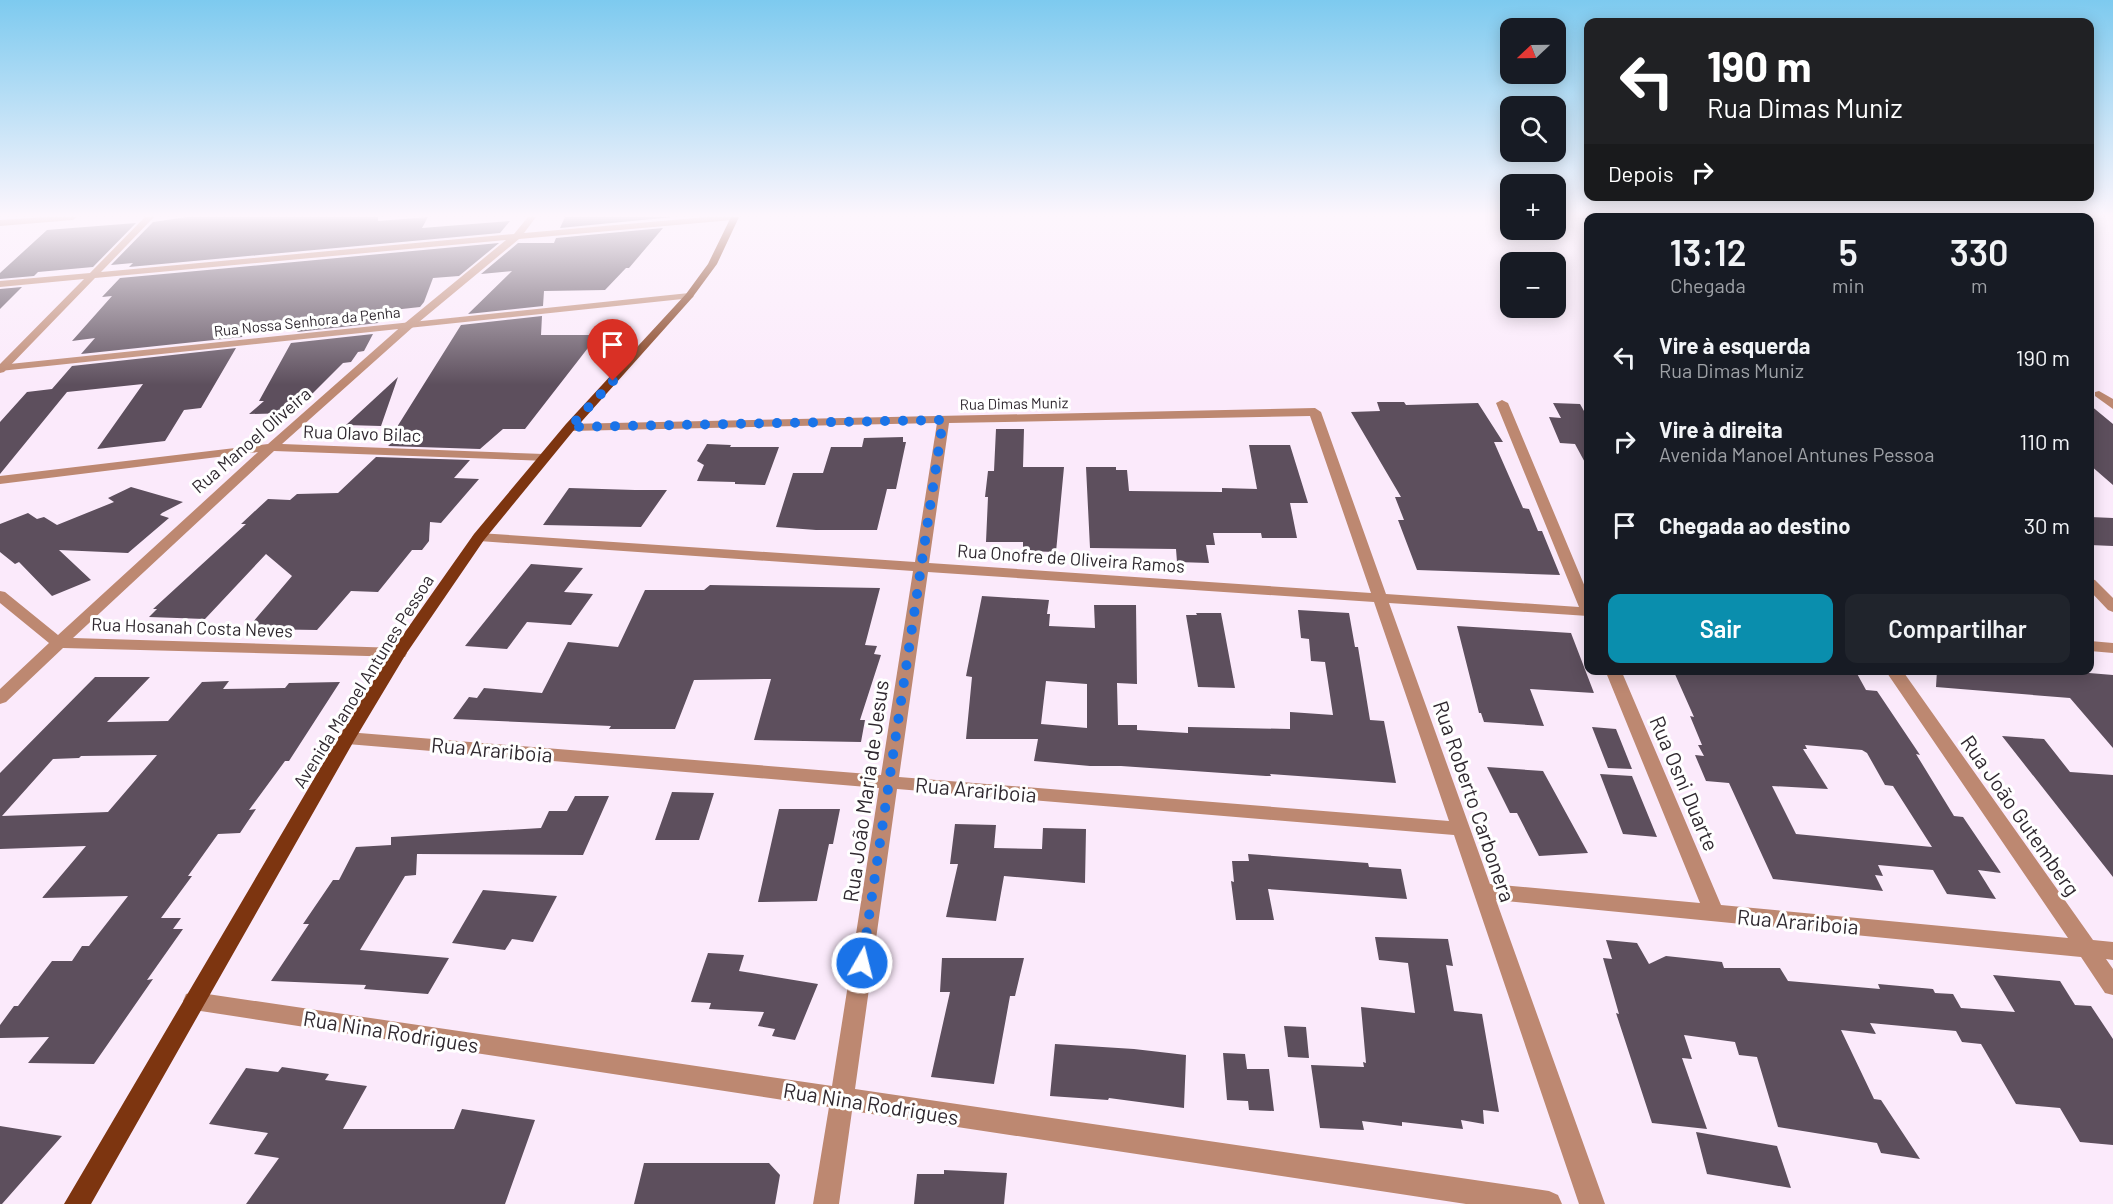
<!DOCTYPE html>
<html lang="pt">
<head>
<meta charset="utf-8">
<style>
	:root { --surface:#171b24; --page:#20242c; --text:#f1f3f6; --muted:#9ea1a6; --accent:#0a8ead }
	body { margin:0; font-family:Barlow,sans-serif; background:var(--page); color:var(--text); height:100vh; display:flex; flex-direction:column; font-size:22px; white-space:nowrap }
	* { box-sizing:border-box; margin:0 }
	p { font-size:20px; color:var(--muted) }
	.icon { flex:none; width:33px; height:33px; fill:none; stroke:currentColor; stroke-width:2; stroke-linecap:round; stroke-linejoin:round }
	.map { position:relative; flex:1; overflow:hidden }
	.drawer { position:absolute; left:1584px; top:213px; width:510px; height:462px; display:flex; flex-direction:column; background:var(--surface); border-radius:12px; box-shadow:0 3px 15px #0003 }
	.drawer>* { flex:none }
	.guide { position:absolute; left:1584px; top:18px; width:510px; height:183px; border-radius:12px; box-shadow:0 3px 15px #0003; background:#202124; color:#fff; overflow:hidden }
	.needle { width:39px; rotate:248deg }
	.fabs { position:absolute; left:1500px; top:18px; display:grid; gap:12px }
	.fabs a { display:grid; place-items:center; width:66px; height:66px; border-radius:12px; background:var(--surface); box-shadow:0 3px 15px #0003; font-size:30px }
	.pin { position:absolute; display:grid; place-items:center; width:51px; height:51px; color:#fff; margin:-62px -26px; border-radius:50% 50% 50% 0; rotate:-45deg; box-shadow:0 0 6px #0007 }
	.pin .icon { rotate:45deg }
	.me { position:absolute; width:66px; margin:-33px; rotate:8deg; stroke-linejoin:round; filter:drop-shadow(0 0 4px #0008) }
	.turn { display:flex; align-items:center; gap:21px; height:126px; padding:0 24px; font-size:27px }
	.turn .icon { width:78px; height:78px; stroke-width:2.5 }
	.turn b { display:block; font-size:42px; line-height:51px }
	.then { display:flex; align-items:center; height:57px; padding:0 24px; background:#0003; gap:12px; font-size:22px }
	.eta { display:flex; justify-content:space-evenly; align-items:center; height:102px; text-align:center }
	.eta b { font-size:36px; font-weight:600; line-height:42px }
	.action { display:flex; gap:12px; margin-top:auto; padding:12px 24px }
	.action a { flex:1; height:69px; border-radius:12px; background:var(--accent); color:#fff; font-size:24px; font-weight:600; line-height:69px; text-align:center }
	.action a+a { background:var(--page); color:var(--text) }
	ul { padding:0; list-style:none }
	li { display:flex; align-items:center; gap:18px; height:84px; padding:0 24px }
	li div { flex:1 }
	li b { display:block; font-size:22px }
	li em { font-style:normal }
	.map>svg:first-child { display:block }
	.building { fill:#5d4f5d; fill-rule:evenodd }
	.lines { fill:none; stroke-linecap:round; stroke-linejoin:round }
	.minor { fill:#bd8871; fill-rule:evenodd }
	.tertiary { fill:#bd8871; fill-rule:evenodd }
	.primary { fill:#7d3510; fill-rule:evenodd }
	.route { stroke:#1a73e8; stroke-width:10; stroke-dasharray:0 18 }
	.labels { text-anchor:middle; dominant-baseline:central; stroke-width:6; stroke-linejoin:round; paint-order:stroke }
	.far-street-label { font-size:15px; fill:#302930; stroke:#fff }
	.street-label { font-size:18px; fill:#302930; stroke:#fff }
	.near-street-label { font-size:21px; fill:#302930; stroke:#fff }
</style>
</head>
<body>
<div class="map">
<svg width="2113" height="1204" viewBox="0 0 2113 1204">
	<rect width="100%" height="100%" fill="#fbeafb"/>
	<path class="building" d="M378,217V221L428,217L422,228L510,221L500,233L129,267L133,263L111,265L153,222L187,217Z
		M565,217H673L560,228Z
		M136,223L93,267L38,272L34,276L0,279V273L47,230Z
		M663,228L629,268H626L605,290L544,291L543,306L468,314L512,271L481,274L518,243H554L556,238Z
		M499,243L459,276L433,278L424,302L420,307L384,311L378,323L297,332L304,318L252,324L242,337L81,354L95,338L72,341L112,296L102,297L120,278Z
		M22,287L0,309V289Z
		M542,316L541,335H598L525,429H503L480,449L388,446L398,437H393L403,427H397L461,325Z
		M373,334L364,351L358,352L351,362L343,363L293,413L249,414L264,401H259L291,343Z
		M236,348L201,408L184,410L165,441L97,449L143,384L67,392L0,474V422L27,392L52,389L72,366Z
		M398,377L381,426L346,425Z
		M1377,402H1404L1406,405L1478,403L1503,442H1494L1523,508L1529,509L1538,531H1542L1560,575L1417,570L1398,520H1404L1395,497H1401L1351,412L1380,411Z
		M1553,403L1580,404L1588,418V468L1575,444L1560,443L1549,417L1561,418Z
		M2090,405L2113,424V485L2090,465Z
		M996,429H1024L1023,467H1064L1056,552L1023,551V542H986L988,497H985L988,471H994Z
		M903,437V442H906L896,489H887L877,530H816L776,527L793,473H823L831,447H862L864,438Z
		M707,444L731,445L730,447H779L765,485L735,484V482L697,481L704,465L697,461Z
		M1249,445H1290L1308,503H1290L1297,538H1262L1261,533H1213L1215,545H1206L1209,563L1177,562L1176,549L1090,548L1086,467H1116V470H1127L1129,491L1222,492V488L1257,489Z
		M376,457L470,460L454,478L479,479L441,523L430,522L429,541L422,550H412L378,592L351,591L317,630L247,629L292,576L266,554L205,619L149,617L157,609H153L246,524H241L268,499L290,500L297,494L338,493Z
		M131,487L183,502L162,513L160,515L169,518L128,553L59,550L91,580L52,596L19,562L15,564L0,552V524L28,513L37,519L44,517L57,525L114,502L108,498Z
		M569,488L635,490H667L641,527L543,525Z
		M2090,517L2113,518V546L2090,545Z
		M531,564L583,568L564,592L593,594L571,625L527,622L507,649L465,646Z
		M710,585L880,588L865,645L877,646L874,654L881,655L860,720H865L861,742L754,740L771,679L694,680L675,729H609L611,726L453,719L469,697L477,698L484,688L542,693L568,642L618,647L645,590H704Z
		M982,596L1049,600L1047,614H1050L1049,626L1095,628L1094,605H1136L1137,684L1117,683L1118,725H1137V730L1188,733V727L1290,729V712L1333,715L1325,662L1311,661L1309,639L1301,638L1298,610L1349,613L1355,647H1358L1370,720L1384,721L1396,783L1270,774L1271,776H1266L1121,766H1090L1034,761L1038,739H966L972,677L966,676ZM1046,681L1087,684V728L1041,724Z
		M1196,613H1221L1235,688L1198,687L1186,615H1197Z
		M1457,626L1571,633L1594,693L1530,689L1544,726L1484,722L1481,713H1479Z
		M1692,670H1855L1866,690L1877,691L1920,755L1916,754L1954,816L1963,817L2001,873L1978,870L1996,899L1947,894L1933,870L1878,865L1883,876L1875,875L1883,891L1773,879L1729,783L1706,781L1695,755L1704,756L1698,745H1702L1690,716L1694,717L1674,672L1691,673ZM1805,745L1862,750L1867,753L1885,785L1893,786L1932,847L1796,834L1772,786L1828,789L1803,749H1807Z
		M1937,670H2053L2113,675V748L2070,698L1936,687Z
		M95,677H150L107,722L168,721L202,682L229,681L223,689L285,688L289,683L340,682L289,761H285L249,810L256,809L240,833L218,834L188,876H192L161,918H181L173,929H183L147,980L153,979L94,1064L28,1063L49,1037L0,1038V1025L14,1006H18L52,961H72L82,946H89L128,896L42,898L86,846L0,849V773ZM157,755L108,812L2,816L53,759L79,758L81,756Z
		M1592,727L1616,729L1632,769L1608,768Z
		M2002,736L2044,739L2070,772L2113,775V877Z
		M1487,767L1543,771L1588,853L1539,856L1517,813H1510Z
		M1600,774L1632,776L1657,837L1623,834Z
		M672,792L714,793L699,840H655Z
		M575,796H609L583,855L417,854L416,875L405,876L360,950L449,958L428,994L364,989L366,985L271,981L309,924H303L333,880H339L356,847L391,845V837L541,828L549,811H567Z
		M779,809H840L833,844H829L817,901L758,902Z
		M955,824L996,825L994,848L1042,849L1043,828L1086,829L1085,883L1004,876L996,921L946,917L958,864H950Z
		M1248,854L1368,863L1369,867L1401,869L1407,899L1268,889L1274,920H1236L1231,881L1234,882L1232,861H1249Z
		M483,890L557,896L533,942L512,939L505,950L452,943Z
		M1375,937L1448,939L1453,966L1446,965L1454,1011L1482,1014L1499,1112L1483,1110L1484,1124L1461,1120L1463,1129L1402,1122V1126L1362,1121L1364,1130L1320,1128L1311,1065L1364,1067L1363,1062L1366,1063L1361,1007L1415,1013L1408,963L1379,960Z
		M1606,940L1637,943L1649,964L1666,956L1722,962L1724,968H1780L1788,981L1880,989L1878,984L1933,989L1935,993L1953,994L1961,1008L2015,1012L1993,975L2060,981L2075,1005L2091,1006L2113,1039V1145L2080,1142L2060,1108L2016,1104L1981,1044L1962,1042L1956,1031L1870,1023L1876,1034L1841,1030L1874,1099L1881,1100L1920,1159L1881,1153L1877,1143L1778,1127L1757,1057L1739,1055L1735,1042L1684,1035L1692,1059L1682,1058L1707,1129L1652,1123L1616,1013L1619,1014L1603,958L1612,959Z
		M708,953L744,955L739,971L818,984L795,1040L772,1036L775,1029L758,1026L764,1012L709,1009L711,1003L691,1002Z
		M942,958H1024L1015,996H1010L994,1084L931,1077L950,992H940Z
		M1284,1026L1306,1027L1309,1058L1288,1057Z
		M1055,1044L1134,1049L1186,1055L1184,1108L1109,1098L1108,1100L1050,1096Z
		M1223,1053L1245,1054L1247,1069H1269L1274,1111L1249,1110L1248,1101L1227,1100Z
		M282,1067L329,1074L325,1080L367,1086L343,1129H454L462,1109L535,1120L505,1204H246L279,1158L254,1154L268,1133L209,1124L246,1068L278,1072Z
		M0,1126L62,1136L2,1204H0Z
		M1696,1132L1777,1146L1791,1188L1707,1174Z
		M644,1163H769L780,1175L775,1204H634Z
		M944,1170L1007,1173L1004,1204H914L917,1174H944Z"/>
	<g class="lines">
		<path class="minor" d="M45,217H77L73,220L0,226V220Z
			M145,217H154L101,272L514,234L528,217H536L524,233L707,217H736L732,220L519,239L413,327L282,444L544,454L548,455L550,458L548,461L274,451L73,638L399,648L407,653L405,657L63,648L6,702L0,704V689L49,643L0,603V591L5,592L58,635L258,452L0,484V476L268,444L405,323L506,240L95,278L4,372L0,373V364L84,279L0,287V281L90,273Z
			M2099,391L2113,399V409L2095,396V392Z
			M1502,400L1508,403L1588,594V616L1389,603L1490,884L1700,903L1605,670H1621L1721,905L2068,938L1885,670H1902L2093,940L2113,942V960L2106,959L2113,969V995L2105,993L2081,957L1496,900L1605,1204H1579L1454,835L897,789L855,1089L1549,1191L1558,1195L1562,1204H1466L852,1111L839,1204H813L829,1107L194,1010L186,1008L183,1001L186,994L194,992L832,1086L879,788L347,744L341,742L338,738L341,734L347,732L881,775L913,571L479,541L472,537L479,533L915,562L937,423L570,431L566,430V424L1315,408L1321,412L1386,594L1579,607L1496,403ZM1310,416L1371,593L929,563L949,423ZM928,572L1374,602L1449,821L899,777Z
			M2090,579L2095,580L2113,598V612L2108,610L2090,591Z
			M2090,641L2113,643V653L2090,651Z"/>
		<path class="tertiary" d="M689,293L694,296L692,298L0,371V365Z"/>
		<path class="primary" d="M731,217H739L717,264L692,298L574,430L484,540L406,654L355,739L91,1204H64L338,738L393,649L474,534L566,424L686,294L708,264Z"/>
	</g>
	<linearGradient id="sky" x2="0" y2="1"><stop stop-color="#7dcaef"/><stop offset="0.56" stop-color="#fdf6fd"/><stop offset="1" stop-color="#fdf6fd" stop-opacity="0"/></linearGradient>
	<rect width="2113" height="385" fill="url(#sky)"/>
	<g class="lines">
		<path class="route" d="M613,381L570,427L943,420L862,963"/>
	</g>
	<g class="labels">
		<g class="far-street-label">
			<text transform="translate(307 321) rotate(-6)">Rua Nossa Senhora da Penha</text>
			<text transform="translate(1014 403) rotate(-1)">Rua Dimas Muniz</text>
		</g>
		<g class="street-label">
			<text transform="translate(362 433) rotate(2)">Rua Olavo Bilac</text>
			<text transform="translate(251 440) rotate(-41)">Rua Manoel Oliveira</text>
			<text transform="translate(1071 558) rotate(4)">Rua Onofre de Oliveira Ramos</text>
			<text transform="translate(192 627) rotate(2)">Rua Hosanah Costa Neves</text>
			<text transform="translate(363 681) rotate(-58)">Avenida Manoel Antunes Pessoa</text>
		</g>
		<g class="near-street-label">
			<text transform="translate(492 749) rotate(5)">Rua Arariboia</text>
			<text transform="translate(1685 783) rotate(67)">Rua Osni Duarte</text>
			<text transform="translate(976 789) rotate(5)">Rua Arariboia</text>
			<text transform="translate(865 791) rotate(-82)">Rua João Maria de Jesus</text>
			<text transform="translate(1475 801) rotate(71)">Rua Roberto Carbonera</text>
			<text transform="translate(2021 815) rotate(55)">Rua João Gutemberg</text>
			<text transform="translate(1798 921) rotate(5)">Rua Arariboia</text>
			<text transform="translate(391 1031) rotate(9)">Rua Nina Rodrigues</text>
			<text transform="translate(871 1103) rotate(9)">Rua Nina Rodrigues</text>
		</g>
	</g>
</svg>
<div class="fabs">
<a><svg class="needle" viewBox="-14 -14 28 28"><path d="M0-13l5 13h-10z" fill="#e53935"/><path d="M0 13l5-13h-10z" fill="#9ea1a6"/></svg></a>
<a><svg class="icon" aria-label="search" viewBox="0 0 24 24"><circle cx="10" cy="10" r="6"/><path d="M15 15l6 6"/></svg></a>
<a>+</a>
<a>−</a>
</div>
<div class="pin" style="left:613px;top:381px;background:#d93025"><svg class="icon" aria-label="arrive" viewBox="0 0 24 24"><path d="M6 21V4h12l-3 4 3 4H6"/></svg></div>
<svg class="me" style="left:862px;top:963px" viewBox="-20 -20 40 40"><circle r="17" fill="#1a73e8" stroke="#fff" stroke-width="3"/><path d="M0-11L8 9 0 5-8 9z" fill="#fff"/></svg>
<div class="guide">
<div class="turn"><svg class="icon" aria-label="left" viewBox="0 0 24 24"><path d="M17 20v-9H6M10 6l-5 5 5 5"/></svg><div><b>190 m</b>Rua Dimas Muniz</div></div>
<div class="then">Depois<svg class="icon" aria-label="right" viewBox="0 0 24 24"><path d="M7 20v-9h11M14 6l5 5-5 5"/></svg></div>
</div>
<section class="drawer">
<div class="eta">
<div><b>13:12</b><p>Chegada</p></div>
<div><b>5</b><p>min</p></div>
<div><b>330</b><p>m</p></div>
</div>
<ul>
<li><svg class="icon" aria-label="left" viewBox="0 0 24 24"><path d="M17 20v-9H6M10 6l-5 5 5 5"/></svg><div><b>Vire à esquerda</b><p>Rua Dimas Muniz</p></div><em>190 m</em></li>
<li><svg class="icon" aria-label="right" viewBox="0 0 24 24"><path d="M7 20v-9h11M14 6l5 5-5 5"/></svg><div><b>Vire à direita</b><p>Avenida Manoel Antunes Pessoa</p></div><em>110 m</em></li>
<li><svg class="icon" aria-label="arrive" viewBox="0 0 24 24"><path d="M6 21V4h12l-3 4 3 4H6"/></svg><div><b>Chegada ao destino</b></div><em>30 m</em></li>
</ul>
<div class="action"><a>Sair</a><a>Compartilhar</a></div>
</section>
</div>
</body>
</html>
